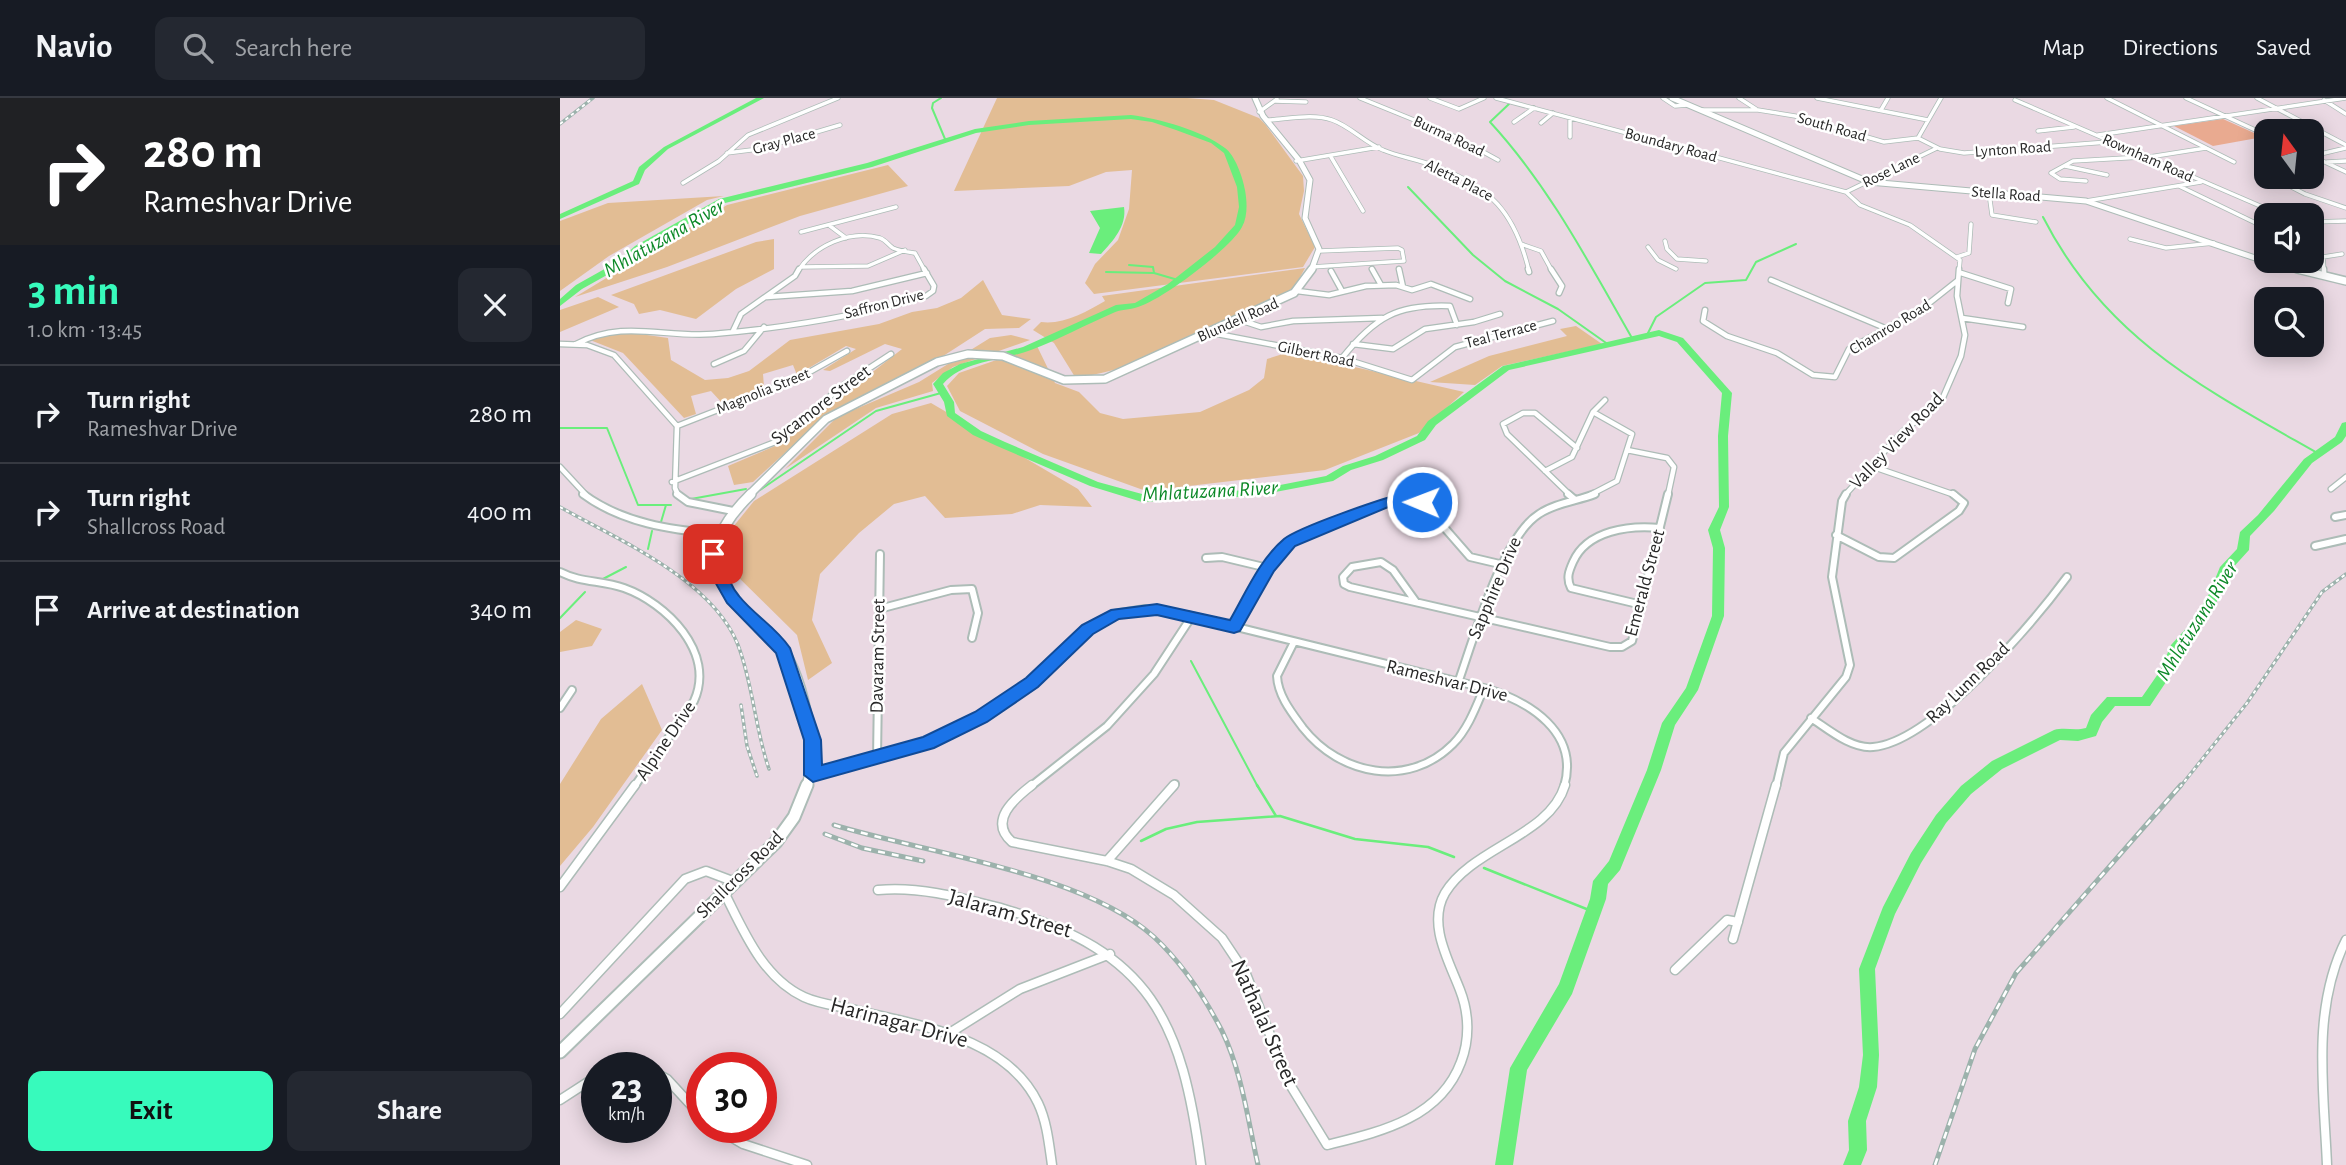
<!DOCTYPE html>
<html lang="en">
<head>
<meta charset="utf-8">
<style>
	:root { --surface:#171b24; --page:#242831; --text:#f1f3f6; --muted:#9ea1a6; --line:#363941; --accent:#37fabc }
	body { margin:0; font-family:"Alegreya Sans",sans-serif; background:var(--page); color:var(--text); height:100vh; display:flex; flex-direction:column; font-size:26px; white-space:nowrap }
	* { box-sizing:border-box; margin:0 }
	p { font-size:23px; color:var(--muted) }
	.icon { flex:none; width:38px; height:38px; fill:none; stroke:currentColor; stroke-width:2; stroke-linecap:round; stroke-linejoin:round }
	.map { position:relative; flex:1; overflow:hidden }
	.panel { display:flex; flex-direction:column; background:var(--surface); width:560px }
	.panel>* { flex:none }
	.banner { background:#202124; color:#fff; overflow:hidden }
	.needle { width:46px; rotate:345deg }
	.controls { position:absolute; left:1694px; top:21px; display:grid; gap:14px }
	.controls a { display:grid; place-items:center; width:70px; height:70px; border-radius:14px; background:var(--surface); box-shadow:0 4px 18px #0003; font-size:35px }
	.speed { position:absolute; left:21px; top:954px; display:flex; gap:14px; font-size:35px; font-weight:700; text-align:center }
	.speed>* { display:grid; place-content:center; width:91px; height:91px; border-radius:50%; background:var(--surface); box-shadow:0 4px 18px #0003; line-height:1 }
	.speed small { font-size:18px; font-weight:400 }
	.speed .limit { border:10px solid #d22; background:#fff; color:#111 }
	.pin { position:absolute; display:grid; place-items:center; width:60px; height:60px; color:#fff; margin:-30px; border-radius:14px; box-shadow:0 4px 10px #0006 }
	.me { position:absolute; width:77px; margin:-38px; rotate:271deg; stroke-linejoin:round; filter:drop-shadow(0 0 5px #0008) }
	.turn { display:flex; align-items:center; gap:24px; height:147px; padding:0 28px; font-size:32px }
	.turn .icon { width:91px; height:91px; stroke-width:2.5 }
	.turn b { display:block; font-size:49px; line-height:60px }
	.round { display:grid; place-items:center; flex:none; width:74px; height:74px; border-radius:14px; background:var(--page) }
	.summary { display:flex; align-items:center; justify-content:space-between; height:119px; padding:0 28px }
	h1 { font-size:42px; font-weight:700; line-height:52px; color:var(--accent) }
	.button { display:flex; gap:14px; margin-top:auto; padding:14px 28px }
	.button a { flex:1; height:80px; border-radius:14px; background:var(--accent); color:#111; font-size:28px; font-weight:700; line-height:80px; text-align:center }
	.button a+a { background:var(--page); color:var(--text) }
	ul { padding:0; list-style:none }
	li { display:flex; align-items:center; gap:21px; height:98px; padding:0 28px; border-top:2px solid var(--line) }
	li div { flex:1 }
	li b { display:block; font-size:26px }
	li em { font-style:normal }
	header { display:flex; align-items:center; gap:42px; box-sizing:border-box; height:98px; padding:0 35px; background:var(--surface); border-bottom:2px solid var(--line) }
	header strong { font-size:33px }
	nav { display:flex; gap:38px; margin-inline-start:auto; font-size:24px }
	.search { width:490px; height:63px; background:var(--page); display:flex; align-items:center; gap:18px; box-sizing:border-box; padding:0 24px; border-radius:14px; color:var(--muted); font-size:26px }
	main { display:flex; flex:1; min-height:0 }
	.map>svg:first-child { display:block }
	.green { fill:#e2bd94 }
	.pitch { fill:#e9aa90 }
	.water { fill:#6aee7c }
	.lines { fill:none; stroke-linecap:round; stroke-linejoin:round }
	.stream-far1 { stroke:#6aee7c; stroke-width:2 }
	.stream { stroke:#6aee7c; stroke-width:2.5 }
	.river { fill:#6aee7c; fill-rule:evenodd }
	.street-far3-casing { stroke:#adbcb7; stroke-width:5 }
	.street-far2-casing { stroke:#adbcb7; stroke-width:7 }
	.street-far1-casing { stroke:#adbcb7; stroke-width:10 }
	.street-casing { stroke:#adbcb7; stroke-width:11 }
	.secondary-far3-casing { stroke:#adbcb7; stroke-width:7 }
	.secondary-far2-casing { stroke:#adbcb7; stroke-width:10 }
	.secondary-far1-casing { stroke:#adbcb7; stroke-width:12 }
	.secondary-casing { stroke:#adbcb7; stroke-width:15 }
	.street-far3 { stroke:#fff; stroke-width:3.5 }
	.street-far2 { stroke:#fff; stroke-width:4.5 }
	.street-far1 { stroke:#fff; stroke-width:6 }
	.street { stroke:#fff; stroke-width:8 }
	.secondary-far3 { stroke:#fff; stroke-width:5 }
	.secondary-far2 { stroke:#fff; stroke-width:7 }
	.secondary-far1 { stroke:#fff; stroke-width:9 }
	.secondary { stroke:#fff; stroke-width:11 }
	.rail-far1-casing { stroke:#9cb2ac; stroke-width:3.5 }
	.rail-casing { stroke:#9cb2ac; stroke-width:5 }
	.rail-far1 { stroke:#fff; stroke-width:2; stroke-dasharray:3.5; stroke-linecap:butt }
	.rail { stroke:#fff; stroke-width:2.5; stroke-dasharray:7; stroke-linecap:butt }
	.route { fill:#1a73e8; stroke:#114b97; stroke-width:2 }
	.labels { text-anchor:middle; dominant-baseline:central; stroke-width:5; stroke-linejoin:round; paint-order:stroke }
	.far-street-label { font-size:16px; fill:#282828; stroke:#fff }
	.street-label { font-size:19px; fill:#282828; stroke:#fff }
	.water-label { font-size:21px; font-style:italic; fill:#0d8928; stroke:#fff }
	.near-street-label { font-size:23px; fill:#282828; stroke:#fff }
</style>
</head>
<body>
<header>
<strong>Navio</strong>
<div class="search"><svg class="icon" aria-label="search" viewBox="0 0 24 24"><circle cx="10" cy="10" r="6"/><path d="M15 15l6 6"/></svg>Search here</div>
<nav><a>Map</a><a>Directions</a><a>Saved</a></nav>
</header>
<main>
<section class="panel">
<div class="banner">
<div class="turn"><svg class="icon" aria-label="right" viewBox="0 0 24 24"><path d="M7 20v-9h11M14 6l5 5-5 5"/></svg><div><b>280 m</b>Rameshvar Drive</div></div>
</div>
<div class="summary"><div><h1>3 min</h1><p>1.0 km · 13:45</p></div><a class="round"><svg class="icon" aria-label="close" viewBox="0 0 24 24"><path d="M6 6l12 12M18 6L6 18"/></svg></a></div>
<ul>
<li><svg class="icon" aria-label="right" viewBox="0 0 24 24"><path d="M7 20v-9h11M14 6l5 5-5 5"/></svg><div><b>Turn right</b><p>Rameshvar Drive</p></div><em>280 m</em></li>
<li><svg class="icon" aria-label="right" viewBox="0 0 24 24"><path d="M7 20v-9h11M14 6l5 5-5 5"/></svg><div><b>Turn right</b><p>Shallcross Road</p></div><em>400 m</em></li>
<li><svg class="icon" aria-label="arrive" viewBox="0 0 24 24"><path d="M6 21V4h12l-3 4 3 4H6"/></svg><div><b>Arrive at destination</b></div><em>340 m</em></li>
</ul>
<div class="button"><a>Exit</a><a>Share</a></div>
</section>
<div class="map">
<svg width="1786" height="1067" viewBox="0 0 1786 1067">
	<rect width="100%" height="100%" fill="#ead9e3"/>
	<path class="green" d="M437,0H627L654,2L699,20L705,26L743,78L744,93L739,116L755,149L743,169L534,196L525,185L535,166L558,142L569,111L572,72L546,74L509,88L394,93Z
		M328,67L348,88L240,118L107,169L15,199L167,107Z
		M164,98L147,102L49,158L0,193V123L48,105Z
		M214,141V171L176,191L136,221L100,212L79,216L74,206L51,197L196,144Z
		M745,170L736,187L726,197C670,222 574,276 515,279L494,245L473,232L481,224C503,227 526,214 545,203L542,198Z
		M423,182L442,217L471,221L459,230L425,231L377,262L269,315L193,384L174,387L168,368L222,345L342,251L325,246L270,273L263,272L296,251L286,248L237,277L233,267L203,276L204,289L163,306L151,293L131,298L136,316L124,320L63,255L30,242L59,233L108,240L111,262L145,282L168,280L189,273L230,242L319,226L352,214L377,210L401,200Z
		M38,199L59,209L0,234V212Z
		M1016,228L1042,246L942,268L915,287L870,284L929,258L1007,238L1000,231Z
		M451,237L470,242L393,269L372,285L373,293L316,310L225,371L277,319L359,284L430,240Z
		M477,248L495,285L519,294L540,315L563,321L640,314L689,292L704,280L707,261L729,254L904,294L859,335L765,372L586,393L483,356L400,313L387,288L399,275Z
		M371,305L518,391L532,409L480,407L452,416L385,420L365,398L334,406L299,435L260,476L252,522L272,565L248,582L237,537L171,472L173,429L194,403L332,316Z
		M16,522L42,531L32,548L0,554V534Z
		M82,586L102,632L33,729L0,768V686L41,621Z"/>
	<path class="pitch" d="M1663,21L1703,39L1653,48L1614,28Z"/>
	<path class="water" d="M564,109C567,128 553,143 541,156L529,155L540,130L530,113Z"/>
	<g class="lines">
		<path class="stream-far1" d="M381,0L373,5L372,10L385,41
			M949,6L930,24C989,88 1029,165 1072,240
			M848,89L913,157L945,183L998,211L1049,247
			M1483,119C1545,241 1645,291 1759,356
			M569,167L593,169L594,175L618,182
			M546,174L594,175
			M1087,237L1096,219L1145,185L1186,182L1196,164L1236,146
			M0,330H47L78,407H111
			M200,392L316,313L381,295
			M131,401L186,391
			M101,424L106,407
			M88,451L92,433
			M41,482L66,469
			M0,520L25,494
			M631,563L698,689"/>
		<path class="stream" d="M697,687L716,718
			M581,743L606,731L637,724L720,718L795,741L868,749L894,759
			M924,770L1034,814"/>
		<path class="river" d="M196,0H204L108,51L85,72L79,86L0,121V116L73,83L79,69L104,49Z
			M571,17C600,21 641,32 665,50C675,57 683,80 685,92C687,103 688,118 682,129C671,150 602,202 578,209C569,212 561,211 553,215C525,227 498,242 471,252C442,263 404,262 383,286L394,304L395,315L421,333L445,344L538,384L582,396L694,392L766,378L783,368L815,358L857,338L868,323L943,268L1099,232L1123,240L1172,295L1168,338L1169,409L1160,432L1165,450L1164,518L1138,592L1115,627L1101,672L1060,772L1048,786L1046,801L1012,896L967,972L953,1067H935L950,970L999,886L1030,801L1033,783L1049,763L1087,672L1102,625L1126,590L1152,518L1153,450L1148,432L1159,409L1158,338L1162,295L1117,244L1099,238L949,272L876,327L865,342L823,362L791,372L773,383L694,398L582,404L530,388L437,348L413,337L387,318L384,304L373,286L383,275L400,266L463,249L556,207L575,205L608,186L655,149L675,127L679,109L677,89L664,55L651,45L616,32L592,24L571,21L469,27L416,35L312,69L165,105L81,152L63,168L22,191L0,208V201L16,187L57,164L75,148L159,101L307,65L415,31L469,23Z
			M1786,324V338L1782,344L1752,365L1714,413L1690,438L1689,452L1669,474L1659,500L1640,530L1620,552L1610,578L1590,608H1555L1542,624L1536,638L1518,643L1500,642L1442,671L1411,696L1386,725L1361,765L1335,816L1315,871L1319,957L1317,989L1306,1023L1307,1052L1301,1067H1283L1289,1052L1288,1023L1299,989L1303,957L1299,871L1323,809L1351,755L1376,717L1401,688L1432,663L1494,632C1505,629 1515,633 1526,630L1531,617L1547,599H1582L1600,573L1611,547L1632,524L1649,496L1660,469L1677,451L1680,434L1698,417L1744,361L1775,339L1782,325Z"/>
		<defs>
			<path id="street-far3" d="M800,0L896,39L938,62
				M870,0L899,11L924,0
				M936,0L1286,94
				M1103,0L1115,8L1127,7
				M1179,0L1196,11
				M1257,0L1368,22
				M1547,0L1674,64
				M1626,0L1706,37
				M1697,0L1786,47
				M1455,2L1721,117
				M1764,2L1786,16
				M715,3L746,4
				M1141,12H1198L1235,18L1324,44L1358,40L1381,0
				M1321,12L1328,0
				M699,14L717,1
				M1010,20V39
				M708,22C728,21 753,15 772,22C790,28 805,45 823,52C839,59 858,61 874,68C931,88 955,115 969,173
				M954,24L974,10
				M981,25L993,15
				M1478,33L1514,29
				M1538,37L1786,0
				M1358,40L1380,51L1404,55L1548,44
				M167,55L199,51L280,27
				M1752,58L1786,74
				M1752,58L1786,50
				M771,59L803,113
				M1589,59L1646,50
				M736,63L819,49
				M1767,64L1786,63
				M1505,68L1547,77
				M1712,79L1745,96L1786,110
				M1526,83L1500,81L1491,75L1513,63L1583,59
				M123,85L159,63L188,37L278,0
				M1619,88L1706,130
				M1286,94L1377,50
				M1286,94L1300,107L1350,127L1400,162L1399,173
				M1429,95L1432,117L1476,124
				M1526,103L1641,84
				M1752,124L1786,123
				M270,128L286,140
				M241,134L336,109
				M1570,141L1606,150L1654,145
				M1105,143L1107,151L1117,161L1146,163
				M961,146L981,153L992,173
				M1088,149L1098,162L1116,171
				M1397,159L1409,155L1411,126
				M241,169L308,168L345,152
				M752,169L844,163L842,152L838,150L759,153
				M238,173C254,148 290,131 320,140C326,142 328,147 333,150C339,153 348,154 355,155L365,173
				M1764,173L1763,159L1782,156"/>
			<path id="street-far2" d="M812,171L821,187
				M839,171L843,189
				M968,171L969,174
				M991,171L1002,188L999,195
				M1764,171V175
				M771,173L782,193
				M1401,175L1451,191L1448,205
				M1211,182L1325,230
				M737,193L769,197L806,188L836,187L852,192L871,186L910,201
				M207,199L292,193L367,175
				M1145,212L1143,223L1167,238L1217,255L1253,277L1275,279L1289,251L1363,210L1397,183
				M1402,220L1463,229
				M680,222L701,229L733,223L822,220
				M173,233L181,216L235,178L239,171
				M652,235L782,260L852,282L895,249L993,223
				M0,246L27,247L54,257L117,328L115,390L118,397
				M16,246C64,221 103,240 153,236C224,230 298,218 366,198L373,193L374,188L364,171
				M793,246L833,251L865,231L914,224L940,216
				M782,260C815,219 837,206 890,208L897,227
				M154,266L184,253L204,229
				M117,328L237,281L287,253
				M1067,352L1107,360L1114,369L1108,397
				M1311,368L1395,397
				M0,369L26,397
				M985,373L1012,359L1033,314L1045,302
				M112,384L218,343L282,288L331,256
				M1771,391L1786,379
				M1010,397L947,336L943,326L963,315H975L1017,350
				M1030,397L1057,383L1072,336L1033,314
				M1285,397L1343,333L1381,304L1401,258L1405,237L1397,198L1399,171"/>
			<path id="street-far1" d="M23,396C62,425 111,432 158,436
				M117,396L128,404L173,413
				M1008,396L1014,401
				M1775,419L1786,417
				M1276,437L1319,459L1334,460L1399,413L1404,405L1393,396
				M1755,448L1786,441
				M646,460L662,459L708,470
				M0,474C21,485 42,482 64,490C106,505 156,554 134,603L74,689
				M856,504L833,472L821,464L792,469L783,479L784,486L790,489L1050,549H1062L1072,543L1108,396
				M1082,507L1011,490C1006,480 1009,473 1013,464C1027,432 1070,427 1100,430
				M319,511L391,492L412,491L418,515L412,540
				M632,518L924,590C969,603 1020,634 1004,689
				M674,529L716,458L730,444L749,433L837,401L862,404L910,459L944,467
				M734,544L717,578C718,598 732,615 743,630C780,677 848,691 893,646C908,631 916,609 924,590
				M898,585C913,543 942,439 979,416C995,405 1017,403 1035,396
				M0,610L12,592
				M1251,620C1268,631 1291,651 1313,649C1372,644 1472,526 1507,479
				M317,660L320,456
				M253,677L359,647L419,620L460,594L528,532L554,516L585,511L632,518
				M470,689L547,628L594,576L632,518
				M613,689L615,686
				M1216,689L1224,655L1286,579L1290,567L1272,479L1282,403L1286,396"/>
			<path id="street" d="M472,687C454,701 428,723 452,744L547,763L571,771L614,797L662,840L686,876L729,985L767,1047C819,1034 880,1021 901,964C910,941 909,915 900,892C889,863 867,826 885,795C913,749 990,738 1005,687
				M547,763L614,687
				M0,789L75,687
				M318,792C361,788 402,800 444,811C591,854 622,922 641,1067
				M165,796C184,834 203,880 244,899C259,906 279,908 296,912C360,928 446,939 478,1005C487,1024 489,1046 492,1067
				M1173,841L1216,687
				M1115,872L1167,822L1178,824
				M0,916L125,781L146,773L175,784
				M388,936L460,891L550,856
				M61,970H81
				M96,975L107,981L142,1019
				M0,1002L37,978
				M154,1029L183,1046L247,1067
				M1767,1067C1764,993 1751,911 1786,842"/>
			<path id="secondary-far3" d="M695,0L703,18L739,62L750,82L745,120L759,151L751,173
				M1112,0L1309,84L1526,103L1710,165L1744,173"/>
			<path id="secondary-far2" d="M1737,171L1786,183
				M189,397L266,321L377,264L408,256L443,258L504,282L545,281L734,195L752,171"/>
			<path id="secondary-far1" d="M191,396C158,428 141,461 173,502C185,517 203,527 216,542C243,574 258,649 247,689"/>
			<path id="secondary" d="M0,954L216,744L234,719L247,687"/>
		</defs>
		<use href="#street-far3" class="street-far3-casing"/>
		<use href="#street-far2" class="street-far2-casing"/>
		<use href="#street-far1" class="street-far1-casing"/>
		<use href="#street" class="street-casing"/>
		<use href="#secondary-far3" class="secondary-far3-casing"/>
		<use href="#secondary-far2" class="secondary-far2-casing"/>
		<use href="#secondary-far1" class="secondary-far1-casing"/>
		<use href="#secondary" class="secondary-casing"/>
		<use href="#street-far3" class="street-far3"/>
		<use href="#street-far2" class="street-far2"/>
		<use href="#street-far1" class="street-far1"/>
		<use href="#street" class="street"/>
		<use href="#secondary-far3" class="secondary-far3"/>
		<use href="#secondary-far2" class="secondary-far2"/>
		<use href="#secondary-far1" class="secondary-far1"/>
		<use href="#secondary" class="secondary"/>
		<defs>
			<path id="rail-far1" d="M0,26L33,0
				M0,409C58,442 152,481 178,547C193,586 195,631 209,671
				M181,607L187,648L197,678
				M1620,689L1687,605L1762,494L1786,476"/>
			<path id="rail" d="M274,727C366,755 524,775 594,839C623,866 644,898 662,933C682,974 688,1023 698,1067
				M265,736L302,750L363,763
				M1375,1067L1415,951L1456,875L1621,687"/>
		</defs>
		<use href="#rail-far1" class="rail-far1-casing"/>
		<use href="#rail" class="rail-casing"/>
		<use href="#rail-far1" class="rail-far1"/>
		<use href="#rail" class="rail"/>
	</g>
	<path class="route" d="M845,395L869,404L862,409L845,404L833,407L735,448L714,473L680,533L674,535L597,517L559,521L533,536L478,589L427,624L374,650L253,684L244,677V642L216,555L167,505L150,475L146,456L148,453H159C166,468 167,484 179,498C194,517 216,529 230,550L261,642L262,667L363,639L415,614L466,580L522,527L551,512L597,506L670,522C685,496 700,461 724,441C739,429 823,400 845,395Z"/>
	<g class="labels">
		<g class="far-street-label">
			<text transform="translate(1272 29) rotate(16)">South Road</text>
			<text transform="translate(889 38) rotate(25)">Burma Road</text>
			<text transform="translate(224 43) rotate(-15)">Gray Place</text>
			<text transform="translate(1111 47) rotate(15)">Boundary Road</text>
			<text transform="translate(1453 51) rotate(-4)">Lynton Road</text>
			<text transform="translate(1588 60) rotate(24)">Rownham Road</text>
			<text transform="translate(1331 72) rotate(-26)">Rose Lane</text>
			<text transform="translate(899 82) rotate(27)">Aletta Place</text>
			<text transform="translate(1446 96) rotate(4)">Stella Road</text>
			<text transform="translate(324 206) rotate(-14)">Saffron Drive</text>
			<text transform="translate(678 222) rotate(-24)">Blundell Road</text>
			<text transform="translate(1330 229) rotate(-31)">Chamroo Road</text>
			<text transform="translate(941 236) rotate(-15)">Teal Terrace</text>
			<text transform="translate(756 256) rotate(12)">Gilbert Road</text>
			<text transform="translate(203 293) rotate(-22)">Magnolia Street</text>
		</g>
		<g class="street-label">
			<text transform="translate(261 307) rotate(-37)">Sycamore Street</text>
			<text transform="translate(1337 343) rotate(-46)">Valley View Road</text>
			<text transform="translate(1085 485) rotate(-75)">Emerald Street</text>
			<text transform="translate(935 490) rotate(-67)">Sapphire Drive</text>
			<text transform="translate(318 558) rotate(-89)">Davaram Street</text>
			<text transform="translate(887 583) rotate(14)">Rameshvar Drive</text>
			<text transform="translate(1408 585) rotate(-44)">Ray Lunn Road</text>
			<text transform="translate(106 643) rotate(-56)">Alpine Drive</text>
			<text transform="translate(180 777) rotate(-45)">Shallcross Road</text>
		</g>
		<g class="water-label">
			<text transform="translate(104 140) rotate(-30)">Mhlatuzana River</text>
			<text transform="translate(650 393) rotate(-3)">Mhlatuzana River</text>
			<text transform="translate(1637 523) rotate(-58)">Mhlatuzana River</text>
		</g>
		<g class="near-street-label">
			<text transform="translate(450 816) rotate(16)">Jalaram Street</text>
			<text transform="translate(339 925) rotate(15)">Harinagar Drive</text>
			<text transform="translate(704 925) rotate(66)">Nathalal Street</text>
		</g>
	</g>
</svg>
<div class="controls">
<a><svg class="needle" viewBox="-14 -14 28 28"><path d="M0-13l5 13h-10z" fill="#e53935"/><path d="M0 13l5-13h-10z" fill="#9ea1a6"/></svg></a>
<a><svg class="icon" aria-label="sound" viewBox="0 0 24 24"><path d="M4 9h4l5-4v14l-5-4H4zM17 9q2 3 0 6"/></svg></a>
<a><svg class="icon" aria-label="search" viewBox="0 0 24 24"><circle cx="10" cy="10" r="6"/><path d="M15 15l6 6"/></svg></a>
</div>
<div class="speed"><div>23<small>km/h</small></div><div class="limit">30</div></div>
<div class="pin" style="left:153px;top:456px;background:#d93025"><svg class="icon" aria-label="arrive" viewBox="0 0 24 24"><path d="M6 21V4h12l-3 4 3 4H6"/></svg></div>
<svg class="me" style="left:862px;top:404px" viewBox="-20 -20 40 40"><circle r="17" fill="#1a73e8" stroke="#fff" stroke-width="3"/><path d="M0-11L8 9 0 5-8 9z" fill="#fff"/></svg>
</div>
</main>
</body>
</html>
